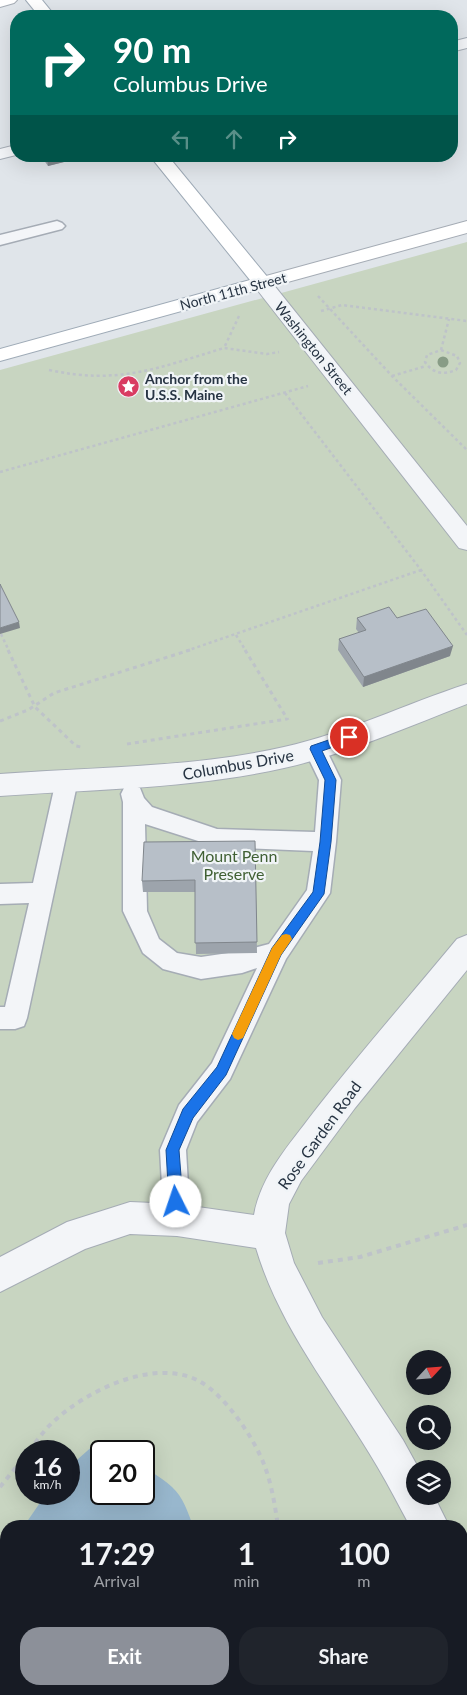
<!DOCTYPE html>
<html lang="en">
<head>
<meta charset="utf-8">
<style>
	:root { --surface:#171b24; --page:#20242c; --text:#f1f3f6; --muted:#9ea1a6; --accent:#8c9099 }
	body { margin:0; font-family:Lato,sans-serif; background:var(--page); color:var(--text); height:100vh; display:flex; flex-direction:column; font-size:19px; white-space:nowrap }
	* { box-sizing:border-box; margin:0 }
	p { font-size:16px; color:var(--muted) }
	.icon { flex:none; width:28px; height:28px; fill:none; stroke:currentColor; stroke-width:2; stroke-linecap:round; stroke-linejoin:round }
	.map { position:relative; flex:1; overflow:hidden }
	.sheet { position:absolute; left:0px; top:1520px; width:468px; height:175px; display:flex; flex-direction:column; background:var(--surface); border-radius:20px 20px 0 0; box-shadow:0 5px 20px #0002 }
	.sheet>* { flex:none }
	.guide { position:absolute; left:10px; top:10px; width:448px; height:152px; border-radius:20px; box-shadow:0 5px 20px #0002; background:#00695c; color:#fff; overflow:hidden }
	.needle { width:32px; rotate:64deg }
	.controls { position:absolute; left:406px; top:1350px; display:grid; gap:10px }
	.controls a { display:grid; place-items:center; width:45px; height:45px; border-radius:50%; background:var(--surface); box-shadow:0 5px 20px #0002; font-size:25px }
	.speed { position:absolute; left:15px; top:1440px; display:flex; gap:10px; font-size:25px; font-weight:700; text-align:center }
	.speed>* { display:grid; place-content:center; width:65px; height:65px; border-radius:50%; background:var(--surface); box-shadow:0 5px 20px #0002; line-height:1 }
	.speed small { font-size:12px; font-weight:400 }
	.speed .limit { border:2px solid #111; border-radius:8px; background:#fff; color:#111 }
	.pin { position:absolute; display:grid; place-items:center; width:42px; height:42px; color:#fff; margin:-21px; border:2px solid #fff; border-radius:50%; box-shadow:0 1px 5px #0007 }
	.me { position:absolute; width:55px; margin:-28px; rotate:356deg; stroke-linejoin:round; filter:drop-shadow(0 0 4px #0008) }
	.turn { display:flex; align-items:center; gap:18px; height:105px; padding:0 20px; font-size:22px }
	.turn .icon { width:65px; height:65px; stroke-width:2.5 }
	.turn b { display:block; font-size:35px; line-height:42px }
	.lanes { display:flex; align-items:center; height:48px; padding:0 20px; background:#0003; justify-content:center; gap:25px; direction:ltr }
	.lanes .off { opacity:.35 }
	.eta { display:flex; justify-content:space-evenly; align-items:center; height:85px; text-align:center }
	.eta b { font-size:30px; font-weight:700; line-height:35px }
	.cta { display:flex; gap:10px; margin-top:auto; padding:10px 20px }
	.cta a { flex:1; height:58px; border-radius:20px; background:var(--accent); color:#fff; font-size:20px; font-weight:700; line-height:58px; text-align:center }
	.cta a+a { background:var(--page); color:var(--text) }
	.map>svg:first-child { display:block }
	.green { fill:#c8d5c1; fill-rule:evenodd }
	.water { fill:#98b7cd }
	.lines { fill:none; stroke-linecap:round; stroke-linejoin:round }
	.lane-casing { stroke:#a5acb5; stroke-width:3 }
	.street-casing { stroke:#a5acb5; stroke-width:2 }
	.secondary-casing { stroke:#a5acb5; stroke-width:2 }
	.primary-casing { stroke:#9fabb7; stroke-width:2 }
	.path-far2 { stroke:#bec3c9; stroke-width:2.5; stroke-dasharray:3 3; stroke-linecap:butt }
	.path-far1 { stroke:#bec3c9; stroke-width:3; stroke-dasharray:4 4; stroke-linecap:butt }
	.path { stroke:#bec3c9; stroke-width:4; stroke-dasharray:5 5; stroke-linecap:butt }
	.lane { fill:#f3f5f8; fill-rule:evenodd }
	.street { fill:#f3f5f8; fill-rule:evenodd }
	.secondary { fill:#fff; fill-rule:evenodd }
	.primary { fill:#fff; fill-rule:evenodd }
	.tree { fill:#889c86 }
	.wall { fill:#9da4ac }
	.shaded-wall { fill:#80868c }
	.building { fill:#b7bfc8; stroke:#80868c }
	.route { fill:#1a73e8; stroke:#114b97 }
	.slow { fill:#f59e0b }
	.labels { text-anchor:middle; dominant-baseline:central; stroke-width:4.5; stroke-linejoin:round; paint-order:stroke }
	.far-street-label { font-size:14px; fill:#273443; stroke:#f0f4f7 }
	.far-poi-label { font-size:14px; font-weight:bold; fill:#273443; stroke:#f0f4f7; text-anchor:start }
	.street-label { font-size:16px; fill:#273443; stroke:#f0f4f7 }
	.park-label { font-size:16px; fill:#406034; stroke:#f0f4f7 }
</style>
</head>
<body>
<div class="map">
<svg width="467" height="1695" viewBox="0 0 467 1695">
	<rect width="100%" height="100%" fill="#e0e5ea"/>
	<path class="green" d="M467,242V1695H0V370ZM415,1359H442V1386H415ZM415,1414H442V1441H415ZM26,1451H69V1494H26ZM101,1451H144V1494H101ZM415,1469H442V1496H415ZM6,1526H461V1689H6Z"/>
	<path class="water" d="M114,1440L131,1451H101V1494H144V1464C154,1476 162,1477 172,1487C183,1497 188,1512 193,1526H24L46,1494H69V1467L95,1444Z
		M6,1556V1689H93L86,1695H0V1567Z"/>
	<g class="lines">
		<defs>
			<path id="lane" d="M57,221L62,223L65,226L62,229L0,245V235Z
				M315,741L323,743L341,780L336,842L330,893L286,959L230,1079L197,1122L186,1150L190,1220L186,1229L177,1233L168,1229L164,1220L160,1150L179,1105L212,1063L257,968L242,973L201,979L163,969L143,953L123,911V802L121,794L124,788L132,785L140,788L144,798L152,807L217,829L315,832L319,780L304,749L307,743ZM145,824L217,847L313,851L307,890L269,944L242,951L201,957L177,953L159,939L147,911Z
				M67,771L75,774L78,780L27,1018L24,1026L15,1029H0V1007H5L29,903L0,904V884L33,883L56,780L59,774Z"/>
			<path id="street" d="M467,38V48L451,52V42Z
				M16,145V155L0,159V149Z
				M262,277L269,279L467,526V550L459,548L255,287L252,283L255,279Z
				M467,684V704C407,727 347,754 284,768C191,789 94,789 0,796V774C94,767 191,768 284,747C347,733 405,704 467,684Z
				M467,935V970L355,1108L301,1181L289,1204L285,1233L294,1263L322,1317L403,1440L419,1469H415V1496H434L449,1526H410C399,1506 389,1486 377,1466C335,1394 280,1329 256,1248L177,1236L130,1234L85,1249L0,1292V1257L67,1222L130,1202L177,1204L254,1215C261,1175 290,1144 313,1113C359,1054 409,997 457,939Z
				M461,1564L467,1566V1613L461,1611Z"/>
			<path id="secondary" d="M0,0H17L14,3L0,7Z
				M467,221V233L262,289L255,287L252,283L255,279Z"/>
			<path id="primary" d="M26,0H42L55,16H39Z
				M150,156H168L269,279L272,283L269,287L0,361V349L250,280Z"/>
		</defs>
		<use href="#lane" class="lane-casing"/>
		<use href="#street" class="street-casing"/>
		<use href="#secondary" class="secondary-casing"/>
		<use href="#primary" class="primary-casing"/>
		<path class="path-far2" d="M318,296L392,376L467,450
			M321,311L342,305L467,321
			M239,316L224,348L267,354L279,352
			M441,350L457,356L460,363L456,370C444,375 433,374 425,362L427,355Z
			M441,350L449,319
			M49,370C119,385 158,368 224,348
			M392,376L426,366
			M285,393L421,570L467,635
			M0,472L308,386
			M1,634L9,651
			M236,635L246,651
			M186,651L421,570"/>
		<path class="path-far1" d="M8,650L35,707L76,746L81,747
			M245,650L288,720
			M0,721L28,710L54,693L190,650
			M127,744L287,719"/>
		<path class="path" d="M318,1263L360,1257L467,1225
			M29,1451C37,1441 44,1430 53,1422C86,1391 154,1357 199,1381C225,1395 255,1439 265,1467C272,1486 275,1506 278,1526
			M0,1487L26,1455
			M188,1695L194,1689"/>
		<use href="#lane" class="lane"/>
		<use href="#street" class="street"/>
		<use href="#secondary" class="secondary"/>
		<use href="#primary" class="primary"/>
	</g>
	<circle class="tree" cx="443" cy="362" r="5.5"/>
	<path class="wall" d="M41,156H88L48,166Z
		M357,618H397L450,656L363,687L338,650L339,639L359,633L356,629Z
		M255,841L257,953L196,954L195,892H143L142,881Z"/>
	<path class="shaded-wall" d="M47,156H88L48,166Z
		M19,622L20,628L0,634V628Z
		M453,646L450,656L363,687L364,677Z"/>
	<path class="building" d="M0,584L19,622L0,628Z
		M389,607L397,618L426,609L453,646L364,677L339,639L366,630L357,618Z
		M255,841L257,942L195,943V880L142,881L144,842Z"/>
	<path class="route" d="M349,733L353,734L354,737L353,740L322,751L336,780L331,842L324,894L281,955L226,1075L193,1118L179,1150L183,1202L181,1207L176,1209L171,1207L169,1202L166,1150L183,1109L217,1067L272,948L313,892L320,842L325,780L310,749L311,746Z"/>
	<path class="slow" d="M286,934L290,935L292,939L281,955L243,1038L238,1040L234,1038L232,1034L272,948L282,935Z"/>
	<defs>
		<symbol id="sight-disc" viewBox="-11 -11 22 22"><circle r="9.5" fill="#d93c62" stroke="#f0f4f7"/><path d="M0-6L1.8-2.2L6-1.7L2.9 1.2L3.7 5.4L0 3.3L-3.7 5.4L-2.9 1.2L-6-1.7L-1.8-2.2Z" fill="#fff"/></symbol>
	</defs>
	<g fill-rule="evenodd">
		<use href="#sight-disc" x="116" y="374" width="25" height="25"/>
	</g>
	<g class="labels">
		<g class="far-street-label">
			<text transform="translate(233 291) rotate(-15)">North 11th Street</text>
			<text transform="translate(314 348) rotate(51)">Washington Street</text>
		</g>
		<g class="far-poi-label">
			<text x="145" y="378">Anchor from the<tspan x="145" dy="16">U.S.S. Maine</tspan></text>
		</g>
		<g class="street-label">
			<text transform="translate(238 764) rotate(-10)">Columbus Drive</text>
			<text transform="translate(319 1135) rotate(-54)">Rose Garden Road</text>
		</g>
		<g class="park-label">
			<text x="234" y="855">Mount Penn<tspan x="234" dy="18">Preserve</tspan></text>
		</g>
	</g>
</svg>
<div class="controls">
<a><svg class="needle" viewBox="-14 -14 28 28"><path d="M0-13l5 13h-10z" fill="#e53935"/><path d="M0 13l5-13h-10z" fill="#9ea1a6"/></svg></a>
<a><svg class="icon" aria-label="search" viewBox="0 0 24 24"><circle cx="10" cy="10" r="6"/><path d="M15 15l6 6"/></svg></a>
<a><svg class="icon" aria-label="layers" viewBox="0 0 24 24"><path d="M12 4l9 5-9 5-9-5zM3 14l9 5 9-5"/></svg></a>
</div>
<div class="speed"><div>16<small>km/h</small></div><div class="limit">20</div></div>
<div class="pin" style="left:349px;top:737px;background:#d93025"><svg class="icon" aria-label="arrive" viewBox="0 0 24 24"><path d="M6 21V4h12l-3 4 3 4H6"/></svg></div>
<svg class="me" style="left:176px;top:1202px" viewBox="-20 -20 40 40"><circle r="19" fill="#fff"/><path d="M0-13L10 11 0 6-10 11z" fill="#1a73e8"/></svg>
<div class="guide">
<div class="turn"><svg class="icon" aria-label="right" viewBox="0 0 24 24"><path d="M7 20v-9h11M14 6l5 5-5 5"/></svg><div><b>90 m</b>Columbus Drive</div></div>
<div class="lanes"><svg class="icon off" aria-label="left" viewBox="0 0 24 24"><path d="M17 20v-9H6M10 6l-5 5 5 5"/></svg><svg class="icon off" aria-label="ahead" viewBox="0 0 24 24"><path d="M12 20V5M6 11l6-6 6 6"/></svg><svg class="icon" aria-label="right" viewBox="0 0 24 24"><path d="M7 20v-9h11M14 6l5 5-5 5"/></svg></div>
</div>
<section class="sheet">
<div class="eta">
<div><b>17:29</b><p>Arrival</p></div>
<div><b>1</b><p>min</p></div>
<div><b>100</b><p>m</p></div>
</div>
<div class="cta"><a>Exit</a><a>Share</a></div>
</section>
</div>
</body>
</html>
